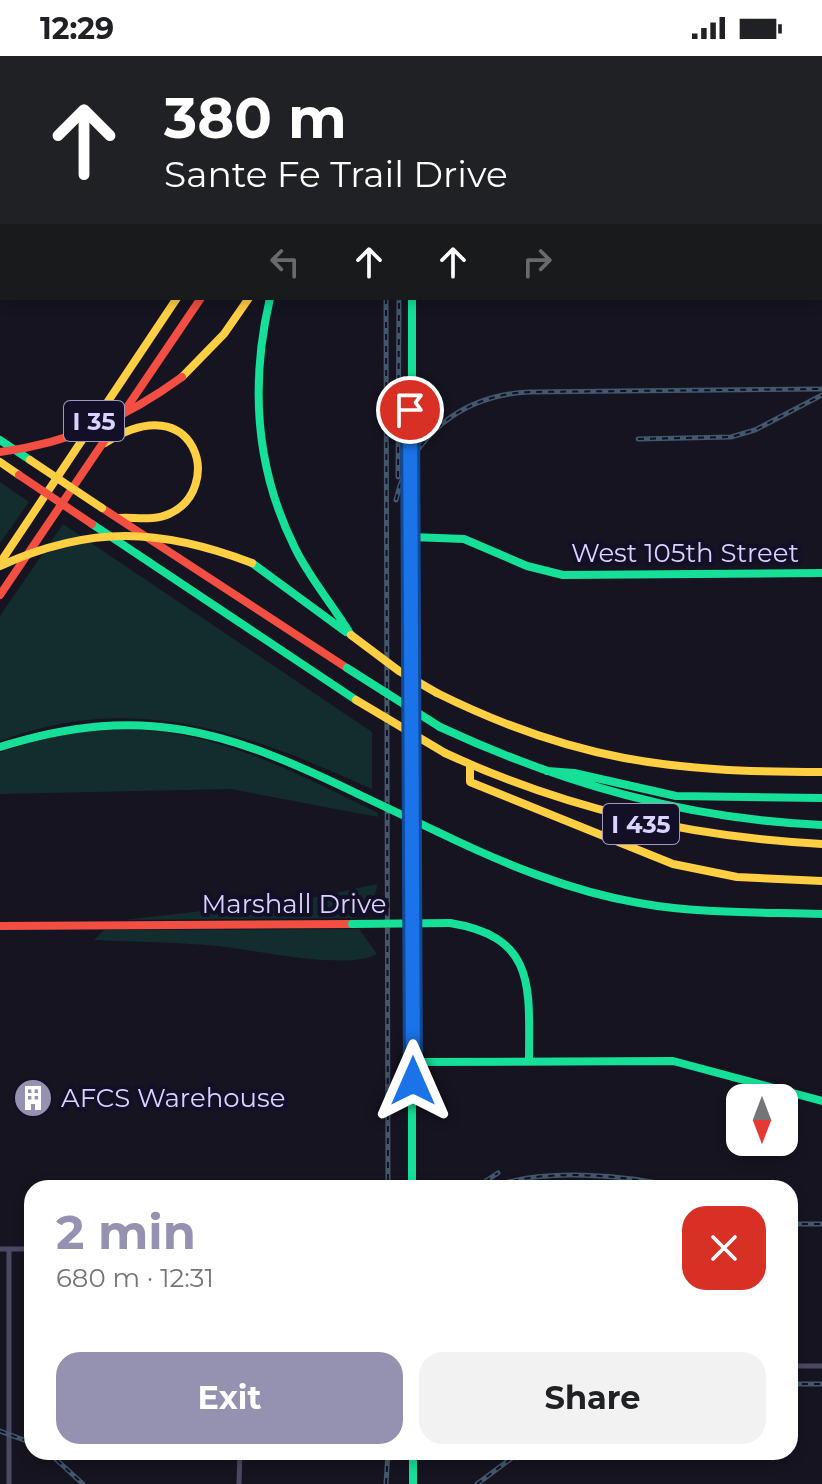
<!DOCTYPE html>
<html lang="en">
<head>
<meta charset="utf-8">
<style>
	:root { --surface:#fff; --page:#f2f2f2; --text:#202124; --muted:#757577; --accent:#9591b1 }
	body { margin:0; font-family:Montserrat,sans-serif; background:var(--page); color:var(--text); height:100vh; display:flex; flex-direction:column; font-size:30px; white-space:nowrap }
	* { box-sizing:border-box; margin:0 }
	p { font-size:26px; color:var(--muted) }
	.icon { flex:none; width:44px; height:44px; fill:none; stroke:currentColor; stroke-width:2; stroke-linecap:round; stroke-linejoin:round }
	.map { position:relative; flex:1; overflow:hidden }
	.details { position:absolute; left:24px; top:1124px; width:774px; height:280px; display:flex; flex-direction:column; background:var(--surface); border-radius:24px; box-shadow:0 4px 12px #0003 }
	.details>* { flex:none }
	.guide { position:absolute; left:0px; top:0px; width:822px; height:244px; box-shadow:0 4px 12px #0003; background:#202124; color:#fff; overflow:hidden }
	.needle { width:52px; rotate:180deg }
	.fabs { position:absolute; left:726px; top:1028px; display:grid; gap:16px }
	.fabs a { display:grid; place-items:center; width:72px; height:72px; border-radius:16px; background:var(--surface); box-shadow:0 4px 12px #0003; font-size:40px }
	.pin { position:absolute; display:grid; place-items:center; width:68px; height:68px; color:#fff; margin:-34px; border:4px solid #fff; border-radius:50%; box-shadow:0 2px 8px #0007 }
	.me { position:absolute; width:88px; margin:-44px; rotate:0deg; stroke-linejoin:round; filter:drop-shadow(0 0 6px #0008) }
	.turn { display:flex; align-items:center; gap:28px; height:168px; padding:0 32px; font-size:36px }
	.turn .icon { width:104px; height:104px; stroke-width:2.5 }
	.turn b { display:block; font-size:56px; line-height:68px }
	.lanes { display:flex; align-items:center; height:76px; padding:0 32px; background:#0003; justify-content:center; gap:40px; direction:ltr }
	.lanes .off { opacity:.35 }
	.round { display:grid; place-items:center; flex:none; width:84px; height:84px; border-radius:24px; background:var(--page) }
	.head { display:flex; align-items:center; justify-content:space-between; height:136px; padding:0 32px }
	h1 { font-size:48px; font-weight:700; line-height:60px; color:var(--accent) }
	.cta { display:flex; gap:16px; margin-top:auto; padding:16px 32px }
	.cta a { flex:1; height:92px; border-radius:24px; background:var(--accent); color:#fff; font-size:32px; font-weight:700; line-height:92px; text-align:center }
	.cta a+a { background:var(--page); color:var(--text) }
	.status { display:flex; justify-content:space-between; align-items:center; height:56px; padding:0 40px; background:var(--surface); direction:ltr }
	.status svg { height:22px; fill:currentColor }
	.map>svg:first-child { display:block }
	.green { fill:#132c2d }
	.lines { fill:none; stroke-linecap:round; stroke-linejoin:round }
	.street { stroke:#4a4962; stroke-width:5 }
	.fast { stroke:#16e098; stroke-width:8 }
	.slow { stroke:#ffcf43; stroke-width:8 }
	.jam { stroke:#f24e42; stroke-width:8 }
	.rail-casing { stroke:#43596b; stroke-width:5 }
	.rail { stroke:#130f26; stroke-width:2; stroke-dasharray:6; stroke-linecap:butt }
	.fast-bridge { stroke:#16e098; stroke-width:8 }
	.slow-bridge { stroke:#ffcf43; stroke-width:8 }
	.jam-bridge { stroke:#f24e42; stroke-width:8 }
	.route-casing { stroke:#114b97; stroke-width:20 }
	.route { stroke:#1a73e8; stroke-width:14 }
	.labels { text-anchor:middle; dominant-baseline:central; stroke-width:8; stroke-linejoin:round; paint-order:stroke }
	.shield { fill:#130f26; stroke:#9e99be; stroke-width:2 }
	.shield-label { font-size:24px; font-weight:bold; fill:#d9d4ff }
	.street-label { font-size:26px; fill:#d9d4ff; stroke:#130f26 }
	.poi-label { font-size:26px; fill:#d9d4ff; stroke:#130f26; text-anchor:start }
</style>
</head>
<body>
<div class="status"><b>12:29</b><svg viewBox="0 0 49 12"><path d="M0 12V9h3v3zM5 12V6h3v6zM10 12V3h3v9zM15 12V0h3v12zM26 1h20v11H26zM47 4h2v5h-2z"/></svg></div>
<div class="map">
<svg width="822" height="1428" viewBox="0 0 822 1428">
	<rect width="100%" height="100%" fill="#161421"/>
	<path class="green" d="M0,426L29,446L0,487Z
		M63,468L372,676V733C247,677 136,634 0,685V560Z
		M105,673C210,670 286,712 378,757V761L231,733L0,738V696L57,679Z
		M377,828C377,841 366,855 355,862L124,864L307,843Z
		M359,873L377,898C347,915 255,894 218,890C177,886 135,886 94,884L104,874Z"/>
	<g class="lines">
		<path class="street" d="M36,0V2
			M0,1193H32
			M9,1193V1428
			M790,1310H822
			M239,1428L240,1396"/>
		<path class="fast" d="M385,2L387,0
			M445,2L446,0
			M820,163H822
			M270,242C250,328 255,412 295,492C310,523 333,549 351,579
			M412,242V1132
			M0,384L30,404
			M92,468L356,644
			M412,481L464,483L527,510L563,519L822,517
			M252,507L346,576
			M440,671C563,728 686,763 822,769
			M0,691C143,646 228,675 358,738
			M547,715L574,717L676,740L822,742
			M438,776C502,807 569,835 639,847C699,858 761,856 822,858
			M450,867C537,881 529,932 529,1005
			M413,1006L673,1005L822,1045
			M413,1396V1428"/>
		<path class="slow" d="M337,2L338,0
			M366,2L368,0
			M182,321L224,278L249,242
			M105,387C197,328 225,433 169,458C154,465 135,461 119,462
			M0,406L19,419
			M0,507L177,242
			M437,637C574,705 671,716 822,716
			M445,697C566,753 689,781 822,788
			M470,709V726L673,808L737,821L822,825"/>
		<path class="jam" d="M0,233H2
			M102,452L347,612
			M0,539L201,242
			M0,870L352,868"/>
		<defs>
			<path id="rail" d="M420,2L421,0
				M433,2V0
				M386,242L388,1132
				M638,383L731,381L755,374L822,339
				M398,421L399,242
				M396,444C411,379 463,339 529,336L822,333
				M475,1132L498,1117
				M490,1132C540,1111 628,1119 680,1132
				M790,1168H822
				M790,1328H822
				M0,1375L32,1387
				M48,1396L83,1428
				M386,1428L388,1396
				M477,1428L520,1396"/>
		</defs>
		<use href="#rail" class="rail-casing"/>
		<use href="#rail" class="rail"/>
		<path class="fast-bridge" d="M347,612L440,671
			M358,738L438,776
			M352,868L450,867"/>
		<path class="slow-bridge" d="M30,404L102,452
			M0,510C90,469 161,472 252,507
			M351,579L399,615L437,637
			M356,644L445,697"/>
		<path class="jam-bridge" d="M0,396C69,387 126,362 182,321
			M19,419L92,468"/>
	</g>
	<g class="lines">
		<defs>
			<path id="route" d="M410,354L413,1025"/>
		</defs>
		<use href="#route" class="route-casing"/>
		<use href="#route" class="route"/>
	</g>
	<defs>
		<symbol id="building-disc" viewBox="-11 -11 22 22"><circle r="9.5" fill="#9591b1" stroke="#130f26"/><path d="M-4-6H4V6H1V3H-1V6H-4ZM-2.5-4.3h1.7v1.8h-1.7ZM.8-4.3h1.7v1.8H.8ZM-2.5-1h1.7V.8h-1.7ZM.8-1h1.7V.8H.8Z" fill="#fff"/></symbol>
	</defs>
	<g fill-rule="evenodd">
		<use href="#building-disc" x="11" y="1020" width="44" height="44"/>
	</g>
	<g class="labels">
		<g class="shield">
			<rect x="64" y="345" width="60" height="40" rx="6"/>
			<rect x="603" y="748" width="76" height="40" rx="6"/>
		</g>
		<g class="shield-label">
			<text x="94" y="365">I 35</text>
			<text x="641" y="768">I 435</text>
		</g>
		<g class="street-label">
			<text x="685" y="497">West 105th Street</text>
			<text x="294" y="848">Marshall Drive</text>
		</g>
		<g class="poi-label">
			<text x="61" y="1042">AFCS Warehouse</text>
		</g>
	</g>
</svg>
<div class="fabs">
<a><svg class="needle" viewBox="-14 -14 28 28"><path d="M0-13l5 13h-10z" fill="#e53935"/><path d="M0 13l5-13h-10z" fill="#757577"/></svg></a>
</div>
<div class="pin" style="left:410px;top:354px;background:#d93025"><svg class="icon" aria-label="arrive" viewBox="0 0 24 24"><path d="M6 21V4h12l-3 4 3 4H6"/></svg></div>
<svg class="me" style="left:413px;top:1025px" viewBox="-20 -20 40 40"><path d="M0-17L14 15 0 8-14 15z" fill="#1a73e8" stroke="#fff" stroke-width="4"/></svg>
<div class="guide">
<div class="turn"><svg class="icon" aria-label="ahead" viewBox="0 0 24 24"><path d="M12 20V5M6 11l6-6 6 6"/></svg><div><b>380 m</b>Sante Fe Trail Drive</div></div>
<div class="lanes"><svg class="icon off" aria-label="left" viewBox="0 0 24 24"><path d="M17 20v-9H6M10 6l-5 5 5 5"/></svg><svg class="icon" aria-label="ahead" viewBox="0 0 24 24"><path d="M12 20V5M6 11l6-6 6 6"/></svg><svg class="icon" aria-label="ahead" viewBox="0 0 24 24"><path d="M12 20V5M6 11l6-6 6 6"/></svg><svg class="icon off" aria-label="right" viewBox="0 0 24 24"><path d="M7 20v-9h11M14 6l5 5-5 5"/></svg></div>
</div>
<section class="details">
<div class="head"><div><h1>2 min</h1><p>680 m · 12:31</p></div><a class="round" style="background:#d93025;color:#fff"><svg class="icon" aria-label="close" viewBox="0 0 24 24"><path d="M6 6l12 12M18 6L6 18"/></svg></a></div>
<div class="cta"><a>Exit</a><a>Share</a></div>
</section>
</div>
</body>
</html>
